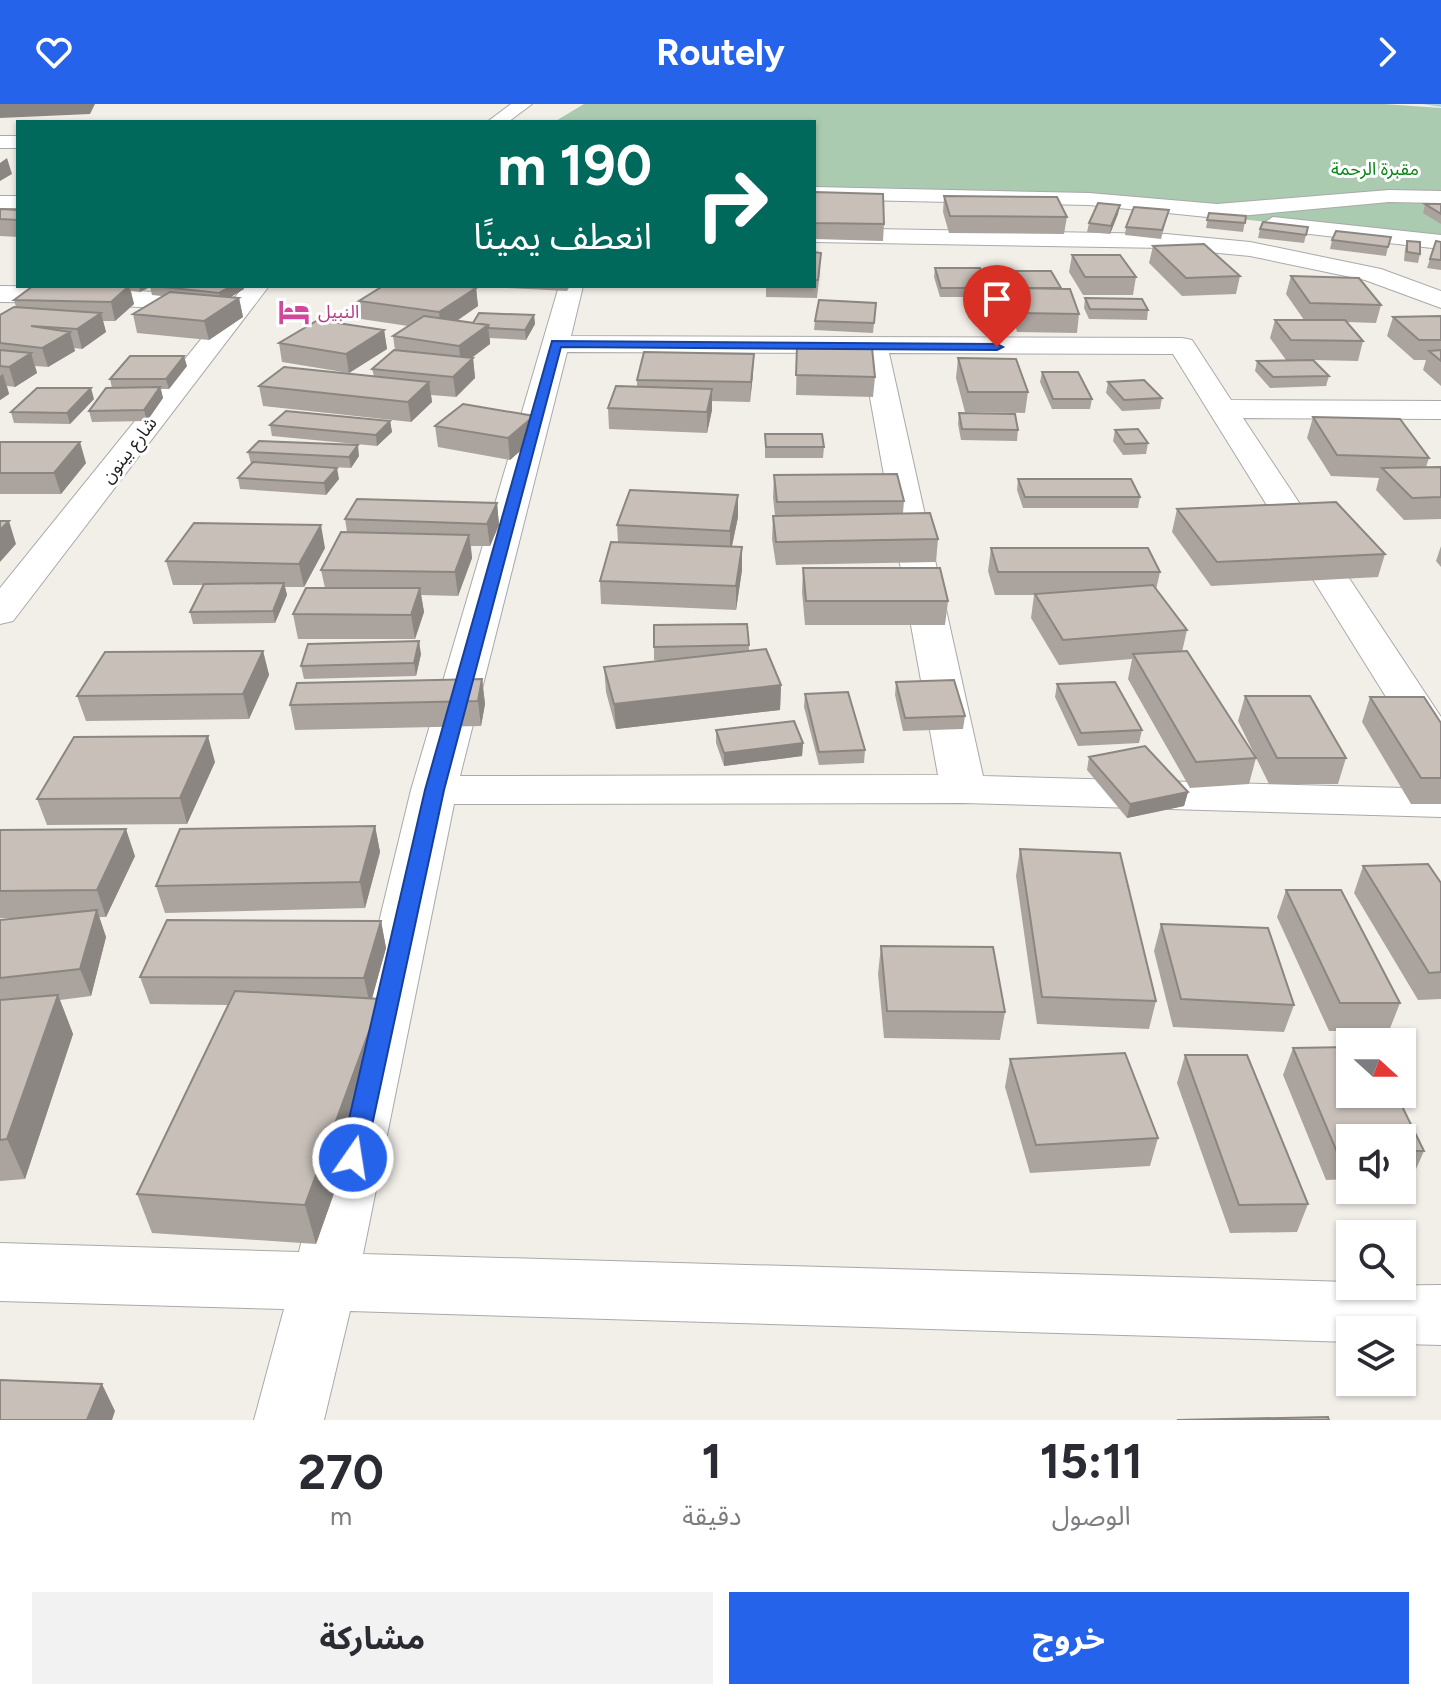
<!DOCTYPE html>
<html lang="ar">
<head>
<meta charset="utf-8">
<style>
	:root { --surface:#fff; --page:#f2f2f3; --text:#2b2b33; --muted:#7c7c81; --accent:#2563eb }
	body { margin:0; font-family:Figtree,"Noto Sans Arabic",sans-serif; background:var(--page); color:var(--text); direction:rtl; height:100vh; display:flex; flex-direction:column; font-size:30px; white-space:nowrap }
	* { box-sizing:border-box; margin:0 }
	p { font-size:26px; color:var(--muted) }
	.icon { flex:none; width:44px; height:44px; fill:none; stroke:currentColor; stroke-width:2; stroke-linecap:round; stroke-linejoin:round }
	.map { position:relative; height:1316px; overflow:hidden; direction:ltr }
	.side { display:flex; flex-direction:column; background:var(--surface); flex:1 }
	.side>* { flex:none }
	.hud { position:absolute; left:16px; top:16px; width:800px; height:168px; border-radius:0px; box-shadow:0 2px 6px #0004; direction:rtl; background:#00695c; color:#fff; overflow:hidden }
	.needle { width:52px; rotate:111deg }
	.fabs { position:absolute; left:1336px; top:924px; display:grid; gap:16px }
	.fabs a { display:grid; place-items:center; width:80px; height:80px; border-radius:0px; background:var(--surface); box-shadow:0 2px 6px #0004; font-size:40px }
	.pin { position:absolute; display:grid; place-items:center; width:68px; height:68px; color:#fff; margin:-82px -34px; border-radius:50% 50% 50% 0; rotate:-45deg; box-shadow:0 0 8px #0007 }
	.pin .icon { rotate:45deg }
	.me { position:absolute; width:88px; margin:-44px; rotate:13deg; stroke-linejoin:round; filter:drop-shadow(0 0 6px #0008) }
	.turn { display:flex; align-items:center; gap:28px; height:168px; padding:0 32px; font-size:36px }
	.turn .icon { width:104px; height:104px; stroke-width:2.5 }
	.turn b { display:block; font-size:56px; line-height:68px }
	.eta { display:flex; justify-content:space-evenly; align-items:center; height:136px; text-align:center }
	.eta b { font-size:48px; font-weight:700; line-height:56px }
	.primary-button { display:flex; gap:16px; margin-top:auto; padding:16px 32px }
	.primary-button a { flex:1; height:92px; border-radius:0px; background:var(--accent); color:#fff; font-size:32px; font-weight:700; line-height:92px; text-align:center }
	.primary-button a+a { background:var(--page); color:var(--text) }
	header { display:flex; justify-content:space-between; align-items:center; height:104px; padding:0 32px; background:var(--accent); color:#fff; font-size:36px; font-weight:700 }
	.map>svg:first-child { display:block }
	.cemetery { fill:#aacbaf }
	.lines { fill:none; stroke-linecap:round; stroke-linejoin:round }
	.stream { fill:#aad3df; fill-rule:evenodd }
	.minor-casing { stroke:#a9a9a9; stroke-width:2 }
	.minor { fill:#fff; fill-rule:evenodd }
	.wall { fill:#aba49e }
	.shaded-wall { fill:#8b8681 }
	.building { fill:#c7bfb8; stroke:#8b8681; stroke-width:2 }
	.route { fill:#2563eb; stroke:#184099; stroke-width:2 }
	.labels { text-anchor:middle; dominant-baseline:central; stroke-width:6; stroke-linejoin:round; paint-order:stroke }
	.far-park-label { font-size:18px; fill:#0c8416; stroke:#fff }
	.far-hotel-label { font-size:18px; fill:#b23c85; stroke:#fff; text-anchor:start }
	.far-street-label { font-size:18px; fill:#222; stroke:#fff }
</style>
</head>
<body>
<header><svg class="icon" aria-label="forward" viewBox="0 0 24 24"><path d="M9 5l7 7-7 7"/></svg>Routely<svg class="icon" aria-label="heart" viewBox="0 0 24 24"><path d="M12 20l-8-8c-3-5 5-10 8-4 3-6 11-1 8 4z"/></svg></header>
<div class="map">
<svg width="1441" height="1316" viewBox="0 0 1441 1316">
	<rect width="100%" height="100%" fill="#f2efe9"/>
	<path class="cemetery" d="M584,0H1384L1441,4V137L1085,98L814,97V18H554Z"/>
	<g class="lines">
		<path class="stream" d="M1422,0H1441V3Z"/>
		<defs>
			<path id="minor" d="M511,0H532L508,18H487Z
				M0,32H18V44H0Z
				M814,83L1089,89L1217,100L1389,86L1441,87V99L1389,98L1217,114L1089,101L814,95Z
				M0,92H18V104H0Z
				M1273,113L1441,131V145L1265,125L1262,120Z
				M814,124L1166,130L1250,138L1381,165L1441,187V204L1365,176L1250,152L1166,144L814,138Z
				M0,182L78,183L215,192L224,195L228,200L224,205L215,208L78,199L0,198Z
				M244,182H269L13,517L0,520V484Z
				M559,182H583L571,232L1182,234L1192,236L1231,296L1441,297V315L1243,314L1441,613V659L1426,655L1419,646L1173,250L889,249L983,672L1441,685V713L963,699L454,700L363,1150L1350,1178V1182L1441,1181V1241L1402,1240V1226H1350V1238L350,1207L324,1316H254L284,1205L0,1197V1139L299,1148L411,686ZM567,248L862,249L938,671L460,672Z"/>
		</defs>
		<use href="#minor" class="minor-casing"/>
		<use href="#minor" class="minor"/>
	</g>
	<path class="wall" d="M814,88L884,120L883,137L814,135Z
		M944,92L1067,113L1064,130L949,129L943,108Z
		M1425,100H1441V120L1423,109Z
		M0,105L18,106V133L0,132Z
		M1169,106L1161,135L1125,131L1126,123Z
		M1209,109L1246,112L1243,128L1206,124Z
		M1118,110L1110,130L1087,128L1089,119Z
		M1308,123L1304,139L1258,134L1260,125Z
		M1332,136L1388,143L1386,152L1330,145Z
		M1407,137L1420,150L1418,159L1404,157L1405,145Z
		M1436,137L1441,138V166L1427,164Z
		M1153,142L1240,172L1236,190L1182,192L1149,159Z
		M814,148L820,166L817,194L766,193V182H814Z
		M1072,151L1136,173L1133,191H1083L1069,168Z
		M935,164L988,184L987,193H940L934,173Z
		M1008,167L1061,184L1079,210L1077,229L1017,228L1010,202L1012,187L1007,176Z
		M1291,172L1381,201L1376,219L1346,218L1363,237L1358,257L1313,256L1329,272L1326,282L1270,284L1255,267L1257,257L1286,256L1270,234L1275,216H1304L1286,190Z
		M33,182H243L244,185L230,193L239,194L243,213L209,236L137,229L133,210L162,192L152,191L150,183L140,188L131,187L134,200L115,217H103L106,228L82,245L74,244L75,247L48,263L35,262L37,269L15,283L7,282L9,290L0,296V211L16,203L14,196Z
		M507,182H570L567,187L507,184Z
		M476,184L478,202L457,217L473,219L534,211L535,220L526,236L490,234V240L471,254H473L475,274L456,293L431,291L432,298L411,318L263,302L259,282L374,272L372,265L395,246L393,232L408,222L361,215L359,197Z
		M1085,194L1148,206L1147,216L1089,215L1084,204Z
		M876,199L873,229L814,226L815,217Z
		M1441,212V282L1423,266L1426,256H1414L1387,232L1393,213Z
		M384,226L387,245L349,269L282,258L279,239Z
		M797,243L875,273L873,293L796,291Z
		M958,254L1028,288L1025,309L965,308L956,274Z
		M187,262L169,285H161L163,294L147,317L92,318L89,307L112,284L110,275Z
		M1042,268L1092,295L1090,305H1052L1040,278Z
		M753,270L750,298L712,297V306L707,329L609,325L608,304L637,283V276Z
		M1108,278L1162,294L1160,305L1122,307L1106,289Z
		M94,295L70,320L14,319L11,308Z
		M959,309L1018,326L1017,337L961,336L958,320Z
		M534,312L536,333L510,356L438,343L435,322Z
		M1313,313L1429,354L1426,363H1441V415L1404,416L1376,386L1379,374L1331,372L1307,334Z
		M390,317L392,328L377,342L272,332L270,321Z
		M1115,326L1148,339L1146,350L1123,351L1113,337Z
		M765,330L824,343L823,354H765Z
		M0,338L86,359L61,390H0Z
		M248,348L359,352L351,364L331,363L339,375L326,391L240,385L238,374L251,360Z
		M774,371L904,397L903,409L938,435L936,458L776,461L772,435L773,412H775L773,393Z
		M1018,375L1140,393L1138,404H1023L1017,386Z
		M497,399L499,421L490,442H471L472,454L458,492L421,491L424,508L415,535H298L293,510L325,484L321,466L347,428L345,415Z
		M1177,405L1385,450L1378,473L1211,482L1172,428Z
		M738,413L732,443H742V466L736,506L601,500L600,477L618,438L617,421Z
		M1441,442V463L1436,457Z
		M325,444L304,483H285L287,491L275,519L193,520L190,508L204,481H173L166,457Z
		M991,444L1160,468L1156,486L1187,526L1182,548L1256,654L1249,680L1190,684L1128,575L1132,555L1059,561L1031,514L1034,491H995L988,467Z
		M803,464L948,497L945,521H805L802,488Z
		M654,521L749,541V547L781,581L780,606L616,625L606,588L604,563L668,556H654Z
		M263,547L269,571L249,615L86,617L77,592Z
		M421,550L416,572L304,575L301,562Z
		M482,575L485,600L481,622L295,626L290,601Z
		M896,578L965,612L963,625L903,627L895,591Z
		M1057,580L1142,626L1139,639L1078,642L1055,593Z
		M805,590L865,646L864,659L819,661L804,603Z
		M1245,592L1346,654L1338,680H1269L1238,617Z
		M1370,593L1441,619V700H1411L1362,618Z
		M716,626L803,639L802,652L724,662L716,639Z
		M1089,653L1188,688L1184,702L1127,714L1087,666Z
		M215,658L187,720L47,721L37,695Z
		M375,722L380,748L365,804L165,809L156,782Z
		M0,726L135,752L106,813H99L106,833L91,892L60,896L73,930L25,1075L0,1077V816L24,814H0Z
		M1020,745L1156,897L1149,925L1037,920L1016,772Z
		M1363,762L1441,779V895L1418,896L1354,789Z
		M1286,786L1400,899L1389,927H1329L1277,813Z
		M381,817L386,844L372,895H381L389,934L316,1140L152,1129L137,1090L228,901L150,900L140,873Z
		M1161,820L1294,901L1284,928L1173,923L1154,847Z
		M881,842L1005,908L1000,936L884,934L878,870Z
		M1293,944L1424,1047L1412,1074L1402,1075V1034H1350V1075L1326,1076L1283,971Z
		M1185,951L1308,1100L1297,1128L1230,1129L1177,979Z
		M1010,955L1158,1034L1150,1062L1030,1069L1005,983Z"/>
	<path class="shaded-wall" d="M0,0H95L90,10L0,14Z
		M7,54L12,70L0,77V59Z
		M1120,101L1118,110L1110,130L1111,122Z
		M129,182L134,200L115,217L111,198Z
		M139,182H150V183L140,188Z
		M232,182H243L244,185L221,199L219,189Z
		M476,184L478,202L441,227L439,208Z
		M239,194L243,213L209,236L204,217Z
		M101,209L106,228L82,245L77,225Z
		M534,211L535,220L526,236L525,226Z
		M488,221L490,240L461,262L459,242Z
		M384,226L387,245L349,269L346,250Z
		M70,228L75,247L48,263L42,244Z
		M31,249L37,269L15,283L9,263Z
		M754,250L753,270L750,298L751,278Z
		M184,252L187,262L169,285L166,275Z
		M473,254L475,274L456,293L453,273Z
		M3,270L9,290L0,296V272Z
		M429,278L432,298L411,318L408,298Z
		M160,283L163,294L147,317L144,306Z
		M91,284L94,295L70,320L67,309Z
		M712,285V306L707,329V308Z
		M534,312L536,333L510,356L508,334Z
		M390,317L392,328L377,342L376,331Z
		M80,338L86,359L61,390L54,369Z
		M358,341L359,352L351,364L349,353Z
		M337,364L339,375L326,391L324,379Z
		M738,391V413L730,450V427Z
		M497,399L499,421L490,442L487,420Z
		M9,417L16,440L0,458V426Z
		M321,421L325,444L304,483L299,460Z
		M469,431L472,454L458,492L455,468Z
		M742,443V466L736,506V482Z
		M284,479L287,491L275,519L273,507Z
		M420,484L424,508L415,535L411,511Z
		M419,537L421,550L416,572L414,559Z
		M263,547L269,571L249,615L243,590Z
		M482,575L485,600L481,622L478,597Z
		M781,581L780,606L616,625L614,600Z
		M208,632L215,658L187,720L180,694Z
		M803,639L802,652L724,662V649Z
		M1188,688L1184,702L1127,714L1130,700Z
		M375,722L380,748L365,804L360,778Z
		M126,725L135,752L106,813L97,786Z
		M97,806L106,833L91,892L80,865Z
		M381,817L386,844L370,901L364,874Z
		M58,891L73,930L25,1075L7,1035Z
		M381,895L389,934L316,1140L305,1101Z
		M102,1280L115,1307L112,1316H87Z"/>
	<path class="building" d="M814,88L883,90L884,120L814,119Z
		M944,92L1057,93L1067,113L950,112Z
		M1098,99L1120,101L1111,122L1089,119Z
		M1425,100H1441V110Z
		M1134,103L1169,106L1162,126L1126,123Z
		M0,105L18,106V116L0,115Z
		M1209,109L1246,112L1245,119L1207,116Z
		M1263,118L1308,123L1306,131L1260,125Z
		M1336,127L1391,133L1388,143L1332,136Z
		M1407,137L1420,138V150L1407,148Z
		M1436,137L1441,138V156L1430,155Z
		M1204,140L1240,172L1186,174L1153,142Z
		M814,148L821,149L818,176H814Z
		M1072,151H1120L1136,173H1085Z
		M935,164H980L988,184H941Z
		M1008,167H1051L1061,184H1016Z
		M1291,172L1359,174L1381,201L1310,199Z
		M33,182H129L111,198L14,196Z
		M154,182H232L219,189Z
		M383,182H464L476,184L439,208L359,197Z
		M1012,184L1070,185L1079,210L1019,209Z
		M170,188L239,194L204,217L133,210Z
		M1085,194L1142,195L1148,206L1090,205Z
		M819,196L876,199L874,219L815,217Z
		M14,203L101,209L77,225L31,222L70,228L42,244L0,239V211Z
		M479,209L534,211L525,226L489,224L488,221L473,219Z
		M424,212L488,221L459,242L393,232Z
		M1441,212V236H1419L1393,213Z
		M318,216L384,226L346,250L279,239Z
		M1275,216H1345L1363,237L1291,236Z
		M797,243L872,244L875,273L796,271Z
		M0,246L31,249L9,263L0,262Z
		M394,246L473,254L453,273L372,265Z
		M1441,246V257L1429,247Z
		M644,248L754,250L751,278L637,276Z
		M130,252H184L166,275H110Z
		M958,254L1016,255L1028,288H968Z
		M1313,256L1329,272L1273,273L1257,257Z
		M284,263L429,278L408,298L259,282Z
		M1042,268H1078L1092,295H1053Z
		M1144,276L1162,294L1124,296L1108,278Z
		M616,282L712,285L707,308L608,304Z
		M160,283L144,306L89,307L106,284Z
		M37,284H91L67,309L11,308Z
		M463,300L534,312L508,334L435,322Z
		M286,307L390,317L376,331L270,321Z
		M959,309L1015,310L1018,326L962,325Z
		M1313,313L1400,315L1429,354L1337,351Z
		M1138,325L1148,339L1125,340L1115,326Z
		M765,330H822L824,343H766Z
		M259,337L358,341L349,353L248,348Z
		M0,338H80L54,369H0Z
		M253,358L337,364L324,379L238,374Z
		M1441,363V393L1412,394L1382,364Z
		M897,370L904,397L777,398L774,371Z
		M1018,375H1131L1140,393H1025Z
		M630,386L738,391L730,427L617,421Z
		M357,395L497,399L487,420L345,415Z
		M1336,398L1385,450L1217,458L1177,405Z
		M930,409L938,435L776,438L773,412Z
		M0,417H9L0,426Z
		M194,419L321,421L299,460L166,457Z
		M341,428L469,431L455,468L321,466Z
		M611,438L742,443L736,482L600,477Z
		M991,444H1148L1160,468H998Z
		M803,464H940L948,497H806Z
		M284,479L273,507L190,508L204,480Z
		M1153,481L1187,526L1063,536L1035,490Z
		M306,484H420L411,511L293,510Z
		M747,520L749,541L654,543V521Z
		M419,537L414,559L301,562L308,540Z
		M766,545L781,581L614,600L604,563Z
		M263,547L243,590L77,592L105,548Z
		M1187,547L1256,654L1196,658L1133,550Z
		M482,575L478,597L290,601L297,579Z
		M954,576L965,612L905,614L896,578Z
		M1115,578L1142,626L1081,629L1057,580Z
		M848,588L865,646L819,648L805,590Z
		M1245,592H1310L1346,654H1277Z
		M1370,593H1424L1441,619V674H1421Z
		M794,617L803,639L724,649L716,626Z
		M208,632L180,694L37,695L74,633Z
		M1145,642L1188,688L1130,700L1089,653Z
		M375,722L360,778L156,782L180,725Z
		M126,725L97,786L0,787V726Z
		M1020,745L1120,749L1156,897L1042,893Z
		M1428,760L1441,779V868L1429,869L1363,762Z
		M1286,786H1341L1400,899H1340Z
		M97,806L80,865L0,874V816Z
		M167,816L381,817L364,874L140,873Z
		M1161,820L1268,824L1294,901L1181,895Z
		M881,842L993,843L1005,908L887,907Z
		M235,887L381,895L305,1101L137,1090Z
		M58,891L7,1035L0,1036V896Z
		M1350,943V990H1396L1424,1047H1402V1034H1350V1048H1337L1293,944Z
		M1125,949L1158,1034L1036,1041L1010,955Z
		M1185,951H1247L1308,1100L1239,1101Z
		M0,1276L102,1280L87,1316H0Z
		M1328,1313L1329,1316H1177Z"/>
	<path class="route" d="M552,237L997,240L1003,243L997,246L561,243L444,686L365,1054L361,1061L353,1064L344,1061L340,1054L425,686Z"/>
	<defs>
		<symbol id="hotel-bare" viewBox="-9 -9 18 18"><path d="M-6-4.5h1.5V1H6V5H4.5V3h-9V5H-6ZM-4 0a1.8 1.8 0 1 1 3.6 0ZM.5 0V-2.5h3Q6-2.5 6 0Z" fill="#d1479c" stroke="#fff" stroke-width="2.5" paint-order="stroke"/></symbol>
	</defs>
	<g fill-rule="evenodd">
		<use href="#hotel-bare" x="272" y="186" width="44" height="44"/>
	</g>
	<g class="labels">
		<g class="far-park-label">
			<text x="1375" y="65">مقبرة الرحمة</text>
		</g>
		<g class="far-hotel-label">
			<text x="318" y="208">النبيل</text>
		</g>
		<g class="far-street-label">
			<text transform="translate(129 346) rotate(-52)">شارع بينون</text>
		</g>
	</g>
</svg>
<div class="fabs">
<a><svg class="needle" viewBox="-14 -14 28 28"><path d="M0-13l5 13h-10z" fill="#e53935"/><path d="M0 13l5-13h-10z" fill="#7c7c81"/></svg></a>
<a><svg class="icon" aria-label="sound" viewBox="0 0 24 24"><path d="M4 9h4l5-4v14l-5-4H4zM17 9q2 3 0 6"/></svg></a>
<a><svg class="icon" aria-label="search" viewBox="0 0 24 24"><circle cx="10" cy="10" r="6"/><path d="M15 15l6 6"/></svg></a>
<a><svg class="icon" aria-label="layers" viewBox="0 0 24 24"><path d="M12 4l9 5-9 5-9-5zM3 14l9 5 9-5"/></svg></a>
</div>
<div class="pin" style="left:997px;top:243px;background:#d93025"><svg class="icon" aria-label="arrive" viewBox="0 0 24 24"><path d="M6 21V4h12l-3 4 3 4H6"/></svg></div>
<svg class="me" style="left:353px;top:1054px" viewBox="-20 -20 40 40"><circle r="17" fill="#2563eb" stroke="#fff" stroke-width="3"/><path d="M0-11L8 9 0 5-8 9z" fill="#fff"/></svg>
<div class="hud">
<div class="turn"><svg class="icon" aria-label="right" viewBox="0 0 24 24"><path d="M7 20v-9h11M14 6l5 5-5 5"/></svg><div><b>190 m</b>انعطف يمينًا</div></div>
</div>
</div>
<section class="side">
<div class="eta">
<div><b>15:11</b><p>الوصول</p></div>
<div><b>1</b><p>دقيقة</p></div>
<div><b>270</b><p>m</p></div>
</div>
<div class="primary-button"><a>خروج</a><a>مشاركة</a></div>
</section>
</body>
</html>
